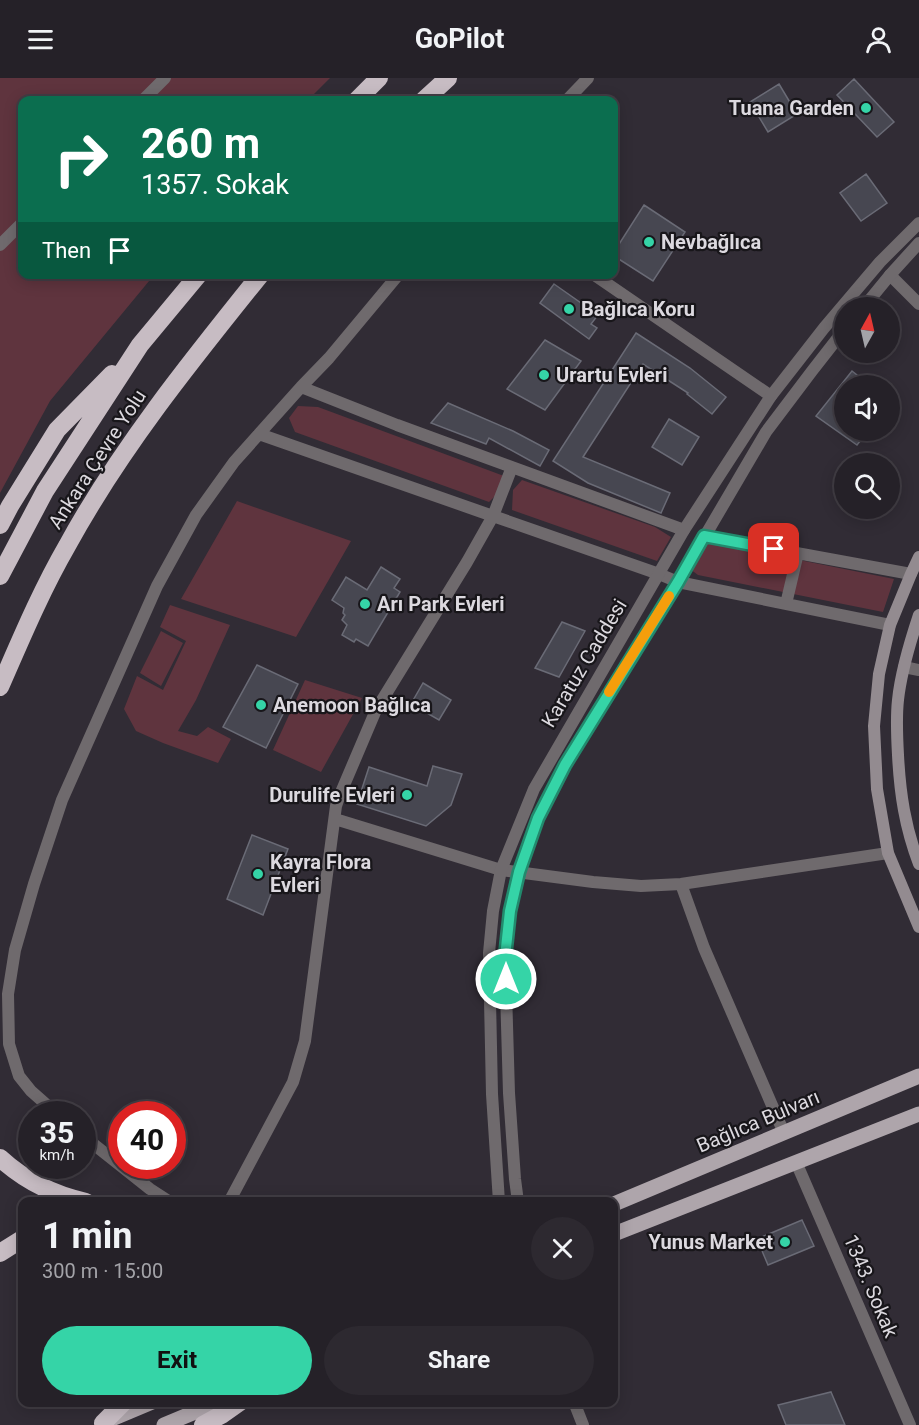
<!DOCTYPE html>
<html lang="en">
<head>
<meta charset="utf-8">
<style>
	:root { --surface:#252128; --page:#2d2930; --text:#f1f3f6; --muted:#a3a3a8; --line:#423e45; --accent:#35d4a7 }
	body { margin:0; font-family:Roboto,sans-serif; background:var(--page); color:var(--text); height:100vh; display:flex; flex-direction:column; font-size:22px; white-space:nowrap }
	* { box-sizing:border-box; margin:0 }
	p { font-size:20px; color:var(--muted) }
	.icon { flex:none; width:33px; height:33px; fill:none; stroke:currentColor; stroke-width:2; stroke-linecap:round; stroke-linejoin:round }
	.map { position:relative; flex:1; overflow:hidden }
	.sheet { position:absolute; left:18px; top:1119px; width:600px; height:210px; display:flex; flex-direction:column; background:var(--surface); border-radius:12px; box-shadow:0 3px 15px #0003,0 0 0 2px var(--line) }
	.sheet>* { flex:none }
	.hud { position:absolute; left:18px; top:18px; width:600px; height:183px; border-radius:12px; box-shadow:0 3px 15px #0003,0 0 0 2px var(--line); background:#0b6e4f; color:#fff; overflow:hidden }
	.needle { width:39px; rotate:8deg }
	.controls { position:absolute; left:834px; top:219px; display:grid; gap:12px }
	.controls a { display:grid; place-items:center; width:66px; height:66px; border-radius:50%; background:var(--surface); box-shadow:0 3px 15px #0003,0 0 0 2px var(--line); font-size:30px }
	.speed { position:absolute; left:18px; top:1023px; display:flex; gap:12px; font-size:30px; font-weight:700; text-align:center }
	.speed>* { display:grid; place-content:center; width:78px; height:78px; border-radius:50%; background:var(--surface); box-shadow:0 3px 15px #0003,0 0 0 2px var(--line); line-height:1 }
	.speed small { font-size:15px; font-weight:400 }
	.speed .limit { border:9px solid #d22; background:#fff; color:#111 }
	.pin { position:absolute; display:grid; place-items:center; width:51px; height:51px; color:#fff; margin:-26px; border-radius:12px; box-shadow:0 3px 9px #0006 }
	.me { position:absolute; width:66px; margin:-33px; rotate:0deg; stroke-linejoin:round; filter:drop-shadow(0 0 4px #0008) }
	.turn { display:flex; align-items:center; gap:21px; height:126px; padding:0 24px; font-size:27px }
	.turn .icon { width:78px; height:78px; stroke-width:2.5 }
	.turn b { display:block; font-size:42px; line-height:51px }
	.then { display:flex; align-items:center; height:57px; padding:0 24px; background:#0003; gap:12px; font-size:22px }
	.round { display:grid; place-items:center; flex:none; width:63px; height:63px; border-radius:32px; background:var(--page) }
	.summary { display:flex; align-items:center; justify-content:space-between; height:102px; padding:0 24px }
	h1 { font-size:36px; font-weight:700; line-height:45px }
	.button { display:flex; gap:12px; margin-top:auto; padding:12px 24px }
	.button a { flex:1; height:69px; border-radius:36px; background:var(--accent); color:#111; font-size:24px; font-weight:700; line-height:69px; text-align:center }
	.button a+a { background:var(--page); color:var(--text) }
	header { display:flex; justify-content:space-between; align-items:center; height:78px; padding:0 24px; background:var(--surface); font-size:27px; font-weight:700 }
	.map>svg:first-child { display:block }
	.green { fill:#5f343e }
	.building { fill:#474751; stroke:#6a6b76; stroke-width:1.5 }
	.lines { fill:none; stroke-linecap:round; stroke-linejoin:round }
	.minor { stroke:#6f6a6d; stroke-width:12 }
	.tertiary { stroke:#6f6a6d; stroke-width:12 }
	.secondary { stroke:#938b90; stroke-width:12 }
	.primary { stroke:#aea5ab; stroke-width:15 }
	.motorway { stroke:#c7bcc3; stroke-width:18 }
	.route-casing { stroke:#228a6d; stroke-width:15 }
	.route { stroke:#35d4a7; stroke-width:10 }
	.slow { stroke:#f59e0b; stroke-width:10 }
	.poi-dot { fill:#35d4a7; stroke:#18161a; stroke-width:2 }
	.labels { text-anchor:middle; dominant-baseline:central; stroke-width:4.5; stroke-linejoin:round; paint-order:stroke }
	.poi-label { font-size:20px; font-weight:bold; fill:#dcd9df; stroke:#18161a; text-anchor:start }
	.street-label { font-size:20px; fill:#dcd9df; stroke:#18161a }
</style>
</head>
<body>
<header><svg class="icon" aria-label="menu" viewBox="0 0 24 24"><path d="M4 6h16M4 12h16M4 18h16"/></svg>GoPilot<svg class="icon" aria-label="person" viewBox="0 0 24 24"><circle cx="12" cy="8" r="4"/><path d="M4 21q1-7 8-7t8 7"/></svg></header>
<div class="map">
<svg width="919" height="1347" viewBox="0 0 919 1347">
	<rect width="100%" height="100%" fill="#312c35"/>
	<path class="green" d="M0,0H330L308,22H22V196L154,197L50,323L0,415Z
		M298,328L318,329L504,398L499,414L489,424L295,354L289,340Z
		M522,402L655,449L671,459L657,483L512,432L513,412Z
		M237,423L351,463L296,559L181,521Z
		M714,465L894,501L883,534L698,497L690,491L704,466Z
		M170,527L230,547L196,622L178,653L197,658L208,649L231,661L218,685L163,665L136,653L124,631L137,598L163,612L186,563L160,549Z
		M161,553L183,565L161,608L140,595Z
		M305,602L362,620L321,694L273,672Z"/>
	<path class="building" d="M854,1L894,44L877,59L837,17Z
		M779,6L797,36L768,54L750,24Z
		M866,96L887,125L861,143L840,115Z
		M644,127L685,154L653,203L614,178V174Z
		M554,206L598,237L591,246L597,250L589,261L540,225Z
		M636,255L690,290L726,319L712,336L687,316L688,315L643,286L583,379L670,415L661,435L588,405L553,383Z
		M545,262L581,283L545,332L507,311Z
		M852,293L871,308H844V352H869L857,367L816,338Z
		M448,325L513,353L549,372L540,388L489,360L486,366L431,345Z
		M669,341L699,359L682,387L652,369Z
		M381,489L400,501L394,510L400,514L368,568L356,561L354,564L342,557L347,547L342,542L345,537L343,535L344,530L332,522L346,499L367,512Z
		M562,544L585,553L559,599L535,590Z
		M257,587L298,606L266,670L223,649Z
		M423,605L451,622L439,642L411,626Z
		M433,688L462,696L451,727L426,748L357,726L369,689L427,708Z
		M252,757L288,771L263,837L227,821Z
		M802,1142L814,1168L768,1187L757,1161Z
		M831,1314L845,1347H786L778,1327Z"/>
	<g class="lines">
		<path class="minor" d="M143,22L165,0
			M567,22L588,0
			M0,167L22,145
			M593,196L771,318
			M890,197L919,226
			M301,309L397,347L684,452
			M259,356L493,438L512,389
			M704,458L911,496
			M786,526L798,475
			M904,589L919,592
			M335,741L501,792L593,804L641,808L681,806L888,775
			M681,806L704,870L784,1055
			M57,1036L31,1013L19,998L9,966L8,916L15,872L34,806L62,722L157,508L196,437L234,384L301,309L329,280L399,196
			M82,1057L150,1111L170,1124
			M796,1084L910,1347
			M229,1124L293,1004L305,963L336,728L339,719L376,632L467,484L493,438L659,496L678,504L890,547
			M574,1324L583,1347"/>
		<path class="tertiary" d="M863,230L890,197L919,165
			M499,1124L492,1016L489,875L493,833L501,792L534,711L684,452L771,318L824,250L880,184L919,145
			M518,1124L515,1101L509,1015L505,879L510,833L519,794L538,740L565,687L678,504L766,354L812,293L844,252"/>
		<path class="secondary" d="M919,479L911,496L890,547L879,596L874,648L877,711L888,775L919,849
			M919,537C910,564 901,593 898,622C896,640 897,659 898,677C900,716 905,749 919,786"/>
		<path class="primary" d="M614,1126L919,998
			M614,1156L919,1036
			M107,1343L152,1324
			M164,1347L219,1324"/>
		<path class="motorway" d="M357,22L379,0
			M424,22L448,0
			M0,447L10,428L57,352L112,296
			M0,498L45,413L140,267L199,196
			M0,609C21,561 41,513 67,468C120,371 191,283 261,196
			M0,1080C24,1102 54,1117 86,1124
			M0,1175L22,1161
			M103,1345L124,1324
			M203,1347L223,1336L240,1324"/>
	</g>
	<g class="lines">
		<defs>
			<path id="route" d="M506,901L505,879L510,833L519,794L538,740L565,687L678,504L704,458L774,471"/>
		</defs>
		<use href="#route" class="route-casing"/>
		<use href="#route" class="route"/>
		<path class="slow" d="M609,614L669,518"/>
	</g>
	<g class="poi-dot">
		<circle cx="866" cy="30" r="6"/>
		<circle cx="649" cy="164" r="6"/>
		<circle cx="569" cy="231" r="6"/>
		<circle cx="544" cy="297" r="6"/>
		<circle cx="365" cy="526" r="6"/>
		<circle cx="261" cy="627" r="6"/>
		<circle cx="407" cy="717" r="6"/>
		<circle cx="258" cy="796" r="6"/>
		<circle cx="785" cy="1164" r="6"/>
	</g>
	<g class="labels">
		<g class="poi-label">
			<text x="854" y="30" text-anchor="end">Tuana Garden</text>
			<text x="661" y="164">Nevbağlıca</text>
			<text x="581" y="231">Bağlıca Koru</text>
			<text x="556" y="297">Urartu Evleri</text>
			<text x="377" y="526">Arı Park Evleri</text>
			<text x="273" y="627">Anemoon Bağlıca</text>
			<text x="395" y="717" text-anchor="end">Durulife Evleri</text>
			<text x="270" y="784">Kayra Flora<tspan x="270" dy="23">Evleri</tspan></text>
			<text x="773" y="1164" text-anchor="end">Yunus Market</text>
		</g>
		<g class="street-label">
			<text transform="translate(97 381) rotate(-57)">Ankara Çevre Yolu</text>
			<text transform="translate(584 585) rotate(-59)">Karatuz Caddesi</text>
			<text transform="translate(758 1043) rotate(-23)">Bağlıca Bulvarı</text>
			<text transform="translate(871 1208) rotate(67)">1343. Sokak</text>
		</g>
	</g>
</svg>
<div class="controls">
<a><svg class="needle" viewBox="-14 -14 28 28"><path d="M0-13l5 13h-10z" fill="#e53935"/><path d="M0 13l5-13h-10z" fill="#a3a3a8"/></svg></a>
<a><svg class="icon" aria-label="sound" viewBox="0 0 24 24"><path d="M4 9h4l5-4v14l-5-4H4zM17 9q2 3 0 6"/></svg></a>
<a><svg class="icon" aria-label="search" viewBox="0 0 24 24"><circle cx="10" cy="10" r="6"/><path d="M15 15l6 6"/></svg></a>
</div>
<div class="speed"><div>35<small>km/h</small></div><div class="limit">40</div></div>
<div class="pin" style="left:774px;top:471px;background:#d93025"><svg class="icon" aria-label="arrive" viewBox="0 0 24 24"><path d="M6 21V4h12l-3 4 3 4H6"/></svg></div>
<svg class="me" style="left:506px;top:901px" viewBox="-20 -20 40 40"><circle r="17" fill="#35d4a7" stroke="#fff" stroke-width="3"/><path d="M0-11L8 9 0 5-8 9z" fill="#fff"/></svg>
<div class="hud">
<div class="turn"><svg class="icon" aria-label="right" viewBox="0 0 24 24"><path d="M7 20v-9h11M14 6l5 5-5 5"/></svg><div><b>260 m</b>1357. Sokak</div></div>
<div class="then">Then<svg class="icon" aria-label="arrive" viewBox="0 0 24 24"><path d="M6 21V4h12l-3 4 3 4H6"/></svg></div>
</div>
<section class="sheet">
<div class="summary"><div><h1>1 min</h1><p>300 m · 15:00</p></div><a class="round"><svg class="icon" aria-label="close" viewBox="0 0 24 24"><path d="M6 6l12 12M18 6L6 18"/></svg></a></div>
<div class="button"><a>Exit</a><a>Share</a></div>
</section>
</div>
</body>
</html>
